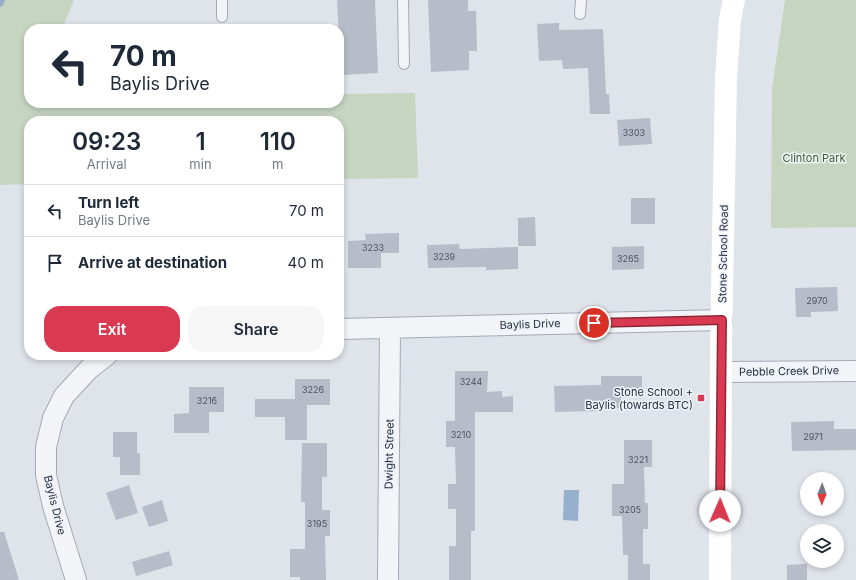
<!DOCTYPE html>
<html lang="en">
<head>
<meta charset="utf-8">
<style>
	:root { --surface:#fff; --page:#f6f6f7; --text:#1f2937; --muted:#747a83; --line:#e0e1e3; --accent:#da3a51 }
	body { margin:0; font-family:Inter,sans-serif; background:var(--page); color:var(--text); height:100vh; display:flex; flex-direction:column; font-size:15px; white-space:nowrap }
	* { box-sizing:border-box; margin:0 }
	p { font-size:13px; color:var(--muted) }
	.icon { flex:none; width:22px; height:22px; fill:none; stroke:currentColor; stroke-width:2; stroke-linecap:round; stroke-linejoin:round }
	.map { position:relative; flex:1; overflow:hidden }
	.sheet { position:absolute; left:24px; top:116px; width:320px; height:244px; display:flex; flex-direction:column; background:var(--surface); border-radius:16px; box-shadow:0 2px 6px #0003 }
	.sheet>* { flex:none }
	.banner { position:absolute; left:24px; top:24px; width:320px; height:84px; border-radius:16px; box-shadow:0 2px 6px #0003; background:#fff; color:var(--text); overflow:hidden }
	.needle { width:26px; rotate:181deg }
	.fabs { position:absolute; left:800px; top:472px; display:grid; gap:8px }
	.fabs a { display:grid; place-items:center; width:44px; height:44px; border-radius:50%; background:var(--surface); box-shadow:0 2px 6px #0003; font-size:20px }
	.pin { position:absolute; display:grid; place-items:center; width:34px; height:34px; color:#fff; margin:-17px; border:2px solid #fff; border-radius:50%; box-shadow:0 1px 4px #0007 }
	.me { position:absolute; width:44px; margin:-22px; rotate:1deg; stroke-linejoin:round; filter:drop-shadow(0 0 3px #0008) }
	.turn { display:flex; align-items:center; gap:14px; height:84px; padding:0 20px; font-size:18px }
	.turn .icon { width:52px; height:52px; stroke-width:2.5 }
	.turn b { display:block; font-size:28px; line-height:34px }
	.eta { display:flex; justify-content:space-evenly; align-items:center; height:68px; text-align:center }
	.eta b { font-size:24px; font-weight:600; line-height:28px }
	.cta { display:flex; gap:8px; margin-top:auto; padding:8px 20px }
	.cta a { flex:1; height:46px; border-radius:16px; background:var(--accent); color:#fff; font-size:16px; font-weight:600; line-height:46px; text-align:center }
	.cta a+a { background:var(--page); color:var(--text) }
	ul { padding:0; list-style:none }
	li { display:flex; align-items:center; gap:12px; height:52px; padding:0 20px; border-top:1px solid var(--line) }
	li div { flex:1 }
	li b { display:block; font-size:15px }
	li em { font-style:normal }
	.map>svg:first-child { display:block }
	.green { fill:#c5d5c0 }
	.water { fill:#97b1cd }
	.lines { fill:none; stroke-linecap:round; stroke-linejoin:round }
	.stream { stroke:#97b1cd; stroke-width:6 }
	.building { fill:#b6bcc8 }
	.lane-casing { stroke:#a4aab5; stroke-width:12 }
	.street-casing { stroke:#a4aab5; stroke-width:22 }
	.lane { stroke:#f3f4f8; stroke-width:10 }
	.street { stroke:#f3f4f8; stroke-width:20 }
	.secondary { stroke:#fff; stroke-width:22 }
	.route-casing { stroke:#8e2635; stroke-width:10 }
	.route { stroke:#da3a51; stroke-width:7 }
	.poi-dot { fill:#da3a51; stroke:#eff2f7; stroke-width:1.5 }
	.labels { text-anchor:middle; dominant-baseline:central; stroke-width:3; stroke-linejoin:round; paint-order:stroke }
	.number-label { font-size:9px; fill:#4b5464 }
	.park-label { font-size:11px; fill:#3b6033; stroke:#eff2f7 }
	.street-label { font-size:11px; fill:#273143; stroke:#eff2f7 }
	.poi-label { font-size:11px; fill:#273143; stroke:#eff2f7; text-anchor:end }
</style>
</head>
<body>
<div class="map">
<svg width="856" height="580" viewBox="0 0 856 580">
	<rect width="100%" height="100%" fill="#dfe3ea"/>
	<path class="green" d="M0,0H74L62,29H29V103H339V94L415,93L418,178L339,179V121H29V184L0,185Z
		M785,0H856V227L771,228L772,89Z"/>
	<path class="water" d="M564,490H579L578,521L563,520Z"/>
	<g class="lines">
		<path class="stream" d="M0,4L2,0"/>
	</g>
	<path class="building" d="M337,0H375L378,73L341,75Z
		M428,0H468V11H476L477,51H469V70L431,72Z
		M559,23V30L603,29L606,94H609L610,114H590L588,68L563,69L562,60L539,61L537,24Z
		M650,118L652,144L619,146L617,120Z
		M631,198H655V224H631Z
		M535,217L536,246H518V218Z
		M399,233V253H381V268H348V241L366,240L365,234Z
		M459,244L460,249L518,247V269L486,270V267L428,268L427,245Z
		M644,246V269L612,270V247Z
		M837,287L838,311L811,312V317H796L795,288Z
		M455,371H488L487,392L502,391V397L513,396V412H475V531H471V580H449V546H456V509H448V484H456L455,447H446V421H455Z
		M601,376H642V396L621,397V408L598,409V411L555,412L554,386L601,385Z
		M295,379H330V405H307V440H285V417H255V399H295Z
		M189,387H224V412H209V433H174V414L189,413Z
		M834,421V429H856V450L792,451L791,422Z
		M113,432H137V453H140V475H120V457H113Z
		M624,440H652V467H644L645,503H648V529H643V564H650V580H628V555H623L622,516H612V484H624Z
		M302,443H327V477H322V510H330V536H325L326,580H300V577H290V549H305V502H301Z
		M129,485L138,513L116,520L106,493Z
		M162,500L168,521L149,527L142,507Z
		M0,532H4L19,580H0Z
		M169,551L173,565L136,576L132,562Z
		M807,564V580H787V565Z"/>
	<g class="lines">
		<defs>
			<path id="lane" d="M222,0V17
				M403,0L404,64
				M580,14L581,0"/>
			<path id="street" d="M339,329L722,320
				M721,372L856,371
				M76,580L53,506L46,475V447L53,418L64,396L89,369L107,355
				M388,580L390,328"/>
		</defs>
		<use href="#lane" class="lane-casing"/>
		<use href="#street" class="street-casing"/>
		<use href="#lane" class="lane"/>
		<use href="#street" class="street"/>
		<path class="secondary" d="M720,580L721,346L726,79L730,19L734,0"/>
	</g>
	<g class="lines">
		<defs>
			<path id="route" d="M594,323L722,320L720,511"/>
		</defs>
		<use href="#route" class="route-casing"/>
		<use href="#route" class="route"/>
	</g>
	<rect class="poi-dot" x="697" y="394" width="8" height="8" rx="2"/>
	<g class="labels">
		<g class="number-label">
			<text x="634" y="132">3303</text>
			<text x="373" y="247">3233</text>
			<text x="444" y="256">3239</text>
			<text x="628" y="258">3265</text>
			<text x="817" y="300">2970</text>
			<text x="471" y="381">3244</text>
			<text x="313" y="389">3226</text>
			<text x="207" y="400">3216</text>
			<text x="461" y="434">3210</text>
			<text x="813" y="436">2971</text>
			<text x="638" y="459">3221</text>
			<text x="630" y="509">3205</text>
			<text x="317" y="523">3195</text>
		</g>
		<g class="park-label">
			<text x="814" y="158">Clinton Park</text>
		</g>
		<g class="street-label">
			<text transform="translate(723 254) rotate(-89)">Stone School Road</text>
			<text transform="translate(530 324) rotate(-2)">Baylis Drive</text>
			<text transform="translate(789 371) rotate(-1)">Pebble Creek Drive</text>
			<text transform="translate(389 454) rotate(-89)">Dwight Street</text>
			<text transform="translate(55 505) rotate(76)">Baylis Drive</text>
		</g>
		<g class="poi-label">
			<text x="693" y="392">Stone School +<tspan x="693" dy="13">Baylis (towards BTC)</tspan></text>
		</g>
	</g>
</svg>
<div class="fabs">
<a><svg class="needle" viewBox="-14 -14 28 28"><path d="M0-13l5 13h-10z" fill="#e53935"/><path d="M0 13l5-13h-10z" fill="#747a83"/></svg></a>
<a><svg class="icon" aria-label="layers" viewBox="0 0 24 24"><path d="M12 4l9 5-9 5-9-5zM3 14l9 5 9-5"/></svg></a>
</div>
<div class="pin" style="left:594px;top:323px;background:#d93025"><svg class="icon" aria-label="arrive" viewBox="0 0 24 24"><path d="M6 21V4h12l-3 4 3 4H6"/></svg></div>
<svg class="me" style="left:720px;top:511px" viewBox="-20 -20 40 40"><circle r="19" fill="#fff"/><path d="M0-13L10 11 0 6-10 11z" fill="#da3a51"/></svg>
<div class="banner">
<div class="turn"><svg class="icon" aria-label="left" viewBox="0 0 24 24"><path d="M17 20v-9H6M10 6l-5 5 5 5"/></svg><div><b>70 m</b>Baylis Drive</div></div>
</div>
<section class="sheet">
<div class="eta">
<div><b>09:23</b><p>Arrival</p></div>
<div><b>1</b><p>min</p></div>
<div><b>110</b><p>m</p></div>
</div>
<ul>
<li><svg class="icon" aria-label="left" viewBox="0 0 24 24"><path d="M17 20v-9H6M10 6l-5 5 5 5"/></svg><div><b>Turn left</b><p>Baylis Drive</p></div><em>70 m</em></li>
<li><svg class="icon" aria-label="arrive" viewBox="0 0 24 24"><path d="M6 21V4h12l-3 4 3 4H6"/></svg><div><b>Arrive at destination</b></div><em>40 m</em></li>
</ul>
<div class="cta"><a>Exit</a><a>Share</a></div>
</section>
</div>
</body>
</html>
